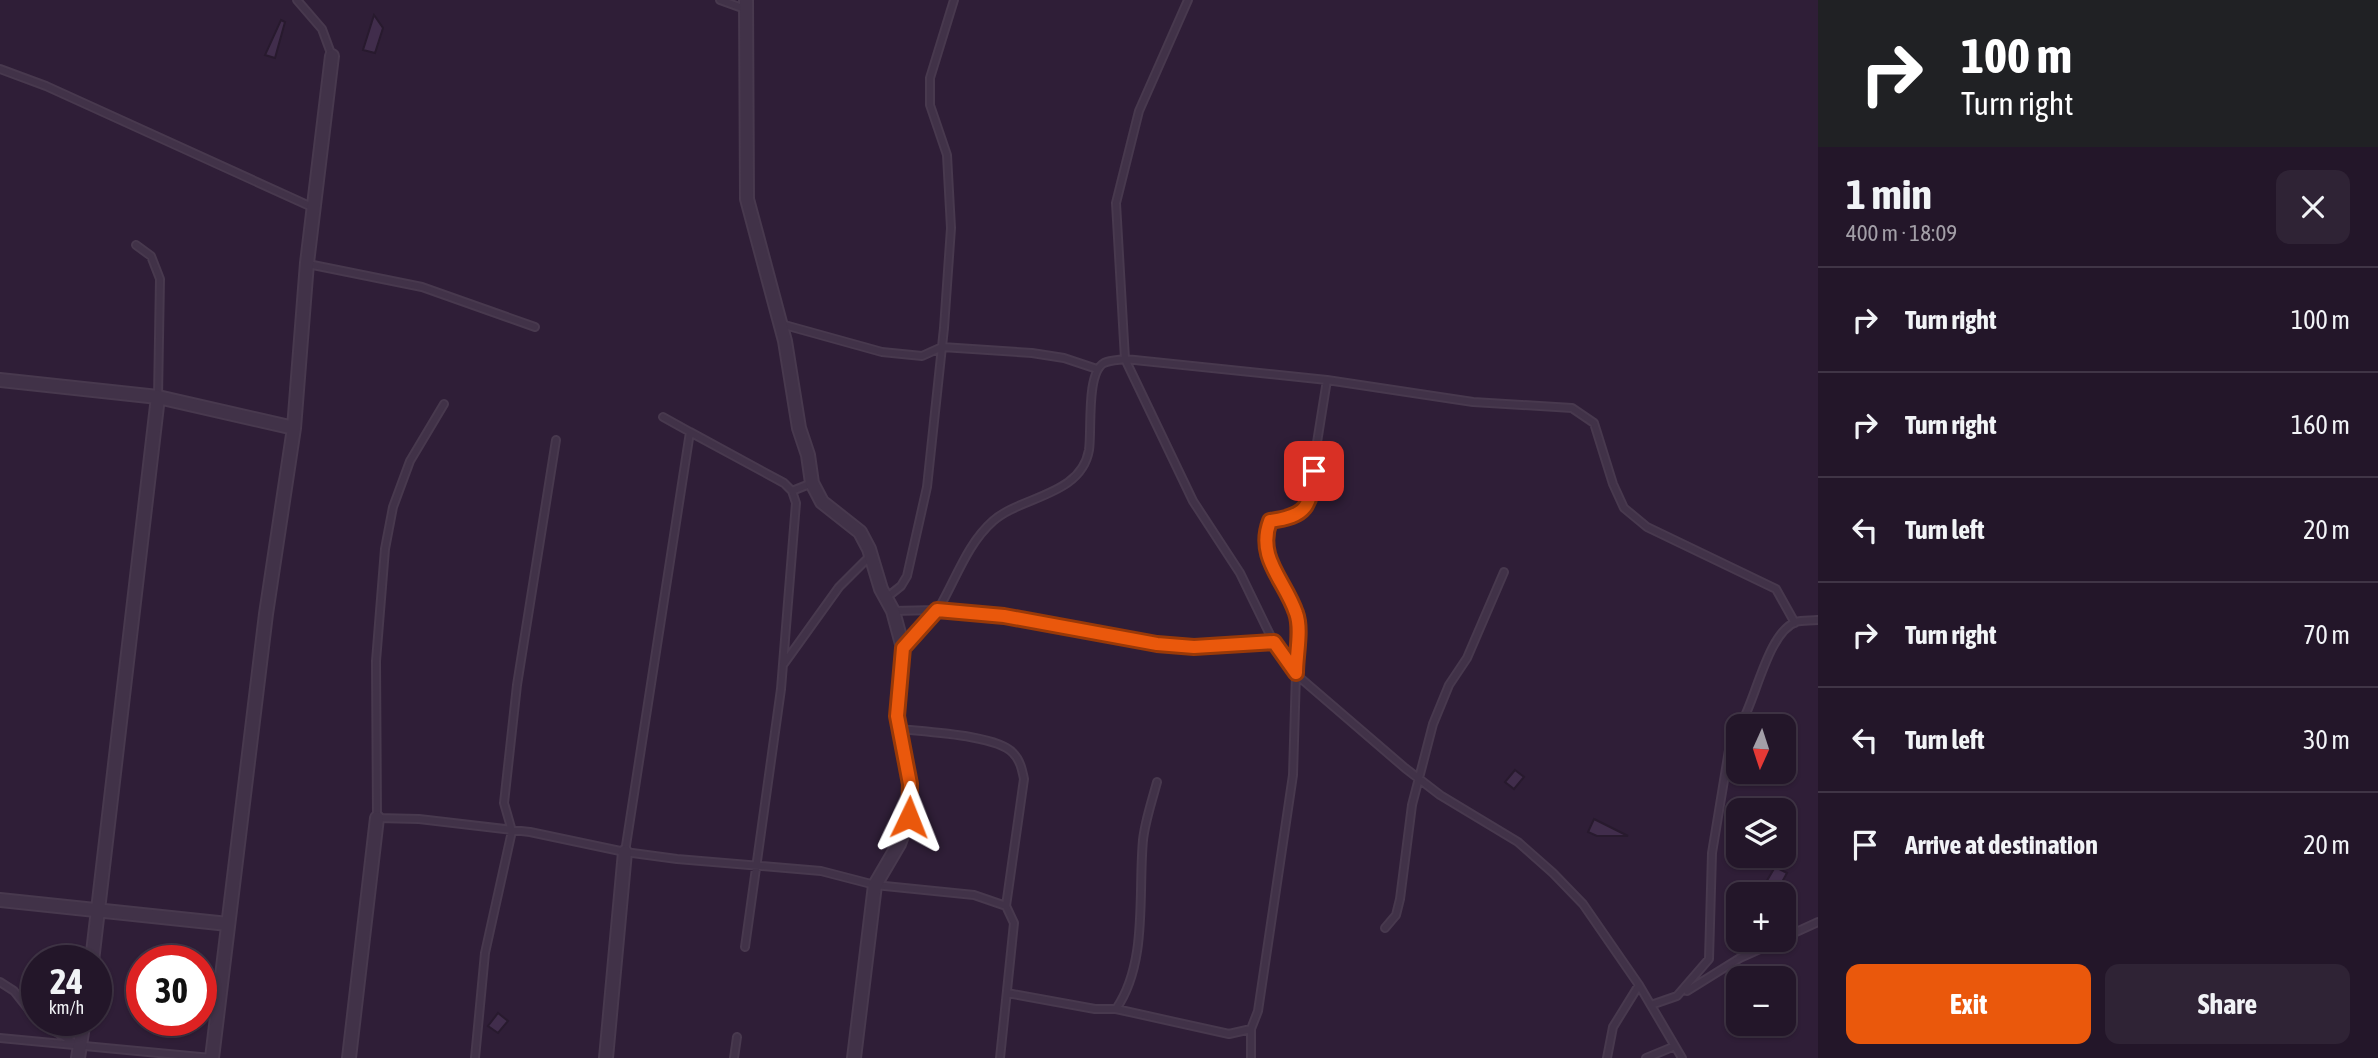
<!DOCTYPE html>
<html lang="en">
<head>
<meta charset="utf-8">
<style>
	:root { --surface:#231629; --page:#2f2335; --text:#f1f3f6; --muted:#a39fa8; --line:#403546; --accent:#ea580c }
	body { margin:0; font-family:"Asap Condensed",sans-serif; background:var(--page); color:var(--text); height:100vh; display:flex; flex-direction:column; font-size:26px; white-space:nowrap }
	* { box-sizing:border-box; margin:0 }
	p { font-size:23px; color:var(--muted) }
	.icon { flex:none; width:38px; height:38px; fill:none; stroke:currentColor; stroke-width:2; stroke-linecap:round; stroke-linejoin:round }
	.map { position:relative; flex:1; overflow:hidden }
	.side { display:flex; flex-direction:column; background:var(--surface); width:560px }
	.side>* { flex:none }
	.banner { background:#202124; color:#fff; overflow:hidden }
	.needle { width:46px; rotate:183deg }
	.buttons { position:absolute; left:1726px; top:714px; display:grid; gap:14px }
	.buttons a { display:grid; place-items:center; width:70px; height:70px; border-radius:14px; background:var(--surface); box-shadow:0 2px 5px #0004,0 0 0 2px var(--line); font-size:35px }
	.speed { position:absolute; left:21px; top:945px; display:flex; gap:14px; font-size:35px; font-weight:700; text-align:center }
	.speed>* { display:grid; place-content:center; width:91px; height:91px; border-radius:50%; background:var(--surface); box-shadow:0 2px 5px #0004,0 0 0 2px var(--line); line-height:1 }
	.speed small { font-size:18px; font-weight:400 }
	.speed .limit { border:10px solid #d22; background:#fff; color:#111 }
	.pin { position:absolute; display:grid; place-items:center; width:60px; height:60px; color:#fff; margin:-30px; border-radius:14px; box-shadow:0 4px 10px #0006 }
	.me { position:absolute; width:77px; margin:-38px; rotate:2deg; stroke-linejoin:round; filter:drop-shadow(0 0 5px #0008) }
	.turn { display:flex; align-items:center; gap:24px; height:147px; padding:0 28px; font-size:32px }
	.turn .icon { width:91px; height:91px; stroke-width:2.5 }
	.turn b { display:block; font-size:49px; line-height:60px }
	.round { display:grid; place-items:center; flex:none; width:74px; height:74px; border-radius:14px; background:var(--page) }
	.head { display:flex; align-items:center; justify-content:space-between; height:119px; padding:0 28px }
	h1 { font-size:42px; font-weight:700; line-height:52px }
	.cta { display:flex; gap:14px; margin-top:auto; padding:14px 28px }
	.cta a { flex:1; height:80px; border-radius:14px; background:var(--accent); color:#fff; font-size:28px; font-weight:700; line-height:80px; text-align:center }
	.cta a+a { background:var(--page); color:var(--text) }
	ul { padding:0; list-style:none }
	li { display:flex; align-items:center; gap:21px; height:105px; padding:0 28px; border-top:2px solid var(--line) }
	li div { flex:1 }
	li b { display:block; font-size:26px }
	li em { font-style:normal }
	main { display:flex; flex:1; min-height:0 }
	.map>svg:first-child { display:block }
	.building { fill:#412d4c; stroke:#281a2e; stroke-width:2 }
	.lines { fill:none; stroke-linecap:round; stroke-linejoin:round }
	.lane-casing { stroke:#48394e; stroke-width:10 }
	.street-casing { stroke:#48394e; stroke-width:16 }
	.lane { stroke:#413248; stroke-width:6 }
	.street { stroke:#413248; stroke-width:12 }
	.route-casing { stroke:#983908; stroke-width:18 }
	.route { stroke:#ea580c; stroke-width:12 }
</style>
</head>
<body>
<main>
<div class="map">
<svg width="1818" height="1058" viewBox="0 0 1818 1058">
	<rect width="100%" height="100%" fill="#2f1e37"/>
	<path class="building" d="M374,15L383,28L375,53L363,50Z
		M281,20L285,22L275,58L265,55Z
		M1515,770L1524,777L1514,789L1505,782Z
		M1594,819L1628,836H1597L1588,832Z
		M1775,867L1787,873L1777,891L1765,884Z
		M498,1013L508,1021L498,1033L488,1026Z"/>
	<g class="lines">
		<defs>
			<path id="lane" d="M297,0L322,29L332,56
				M720,0L745,9
				M1188,0L1139,111L1116,203L1125,359L1193,501L1240,573L1275,645L1298,676L1405,768L1440,795L1518,842L1553,873L1583,904L1639,985L1682,1058
				M0,69L46,86L314,208
				M136,245L151,256L160,279L158,397
				M308,264L422,287L535,327
				M781,324L882,352L922,356L942,347L1032,353L1064,358L1097,369
				M444,404L410,461L393,507L385,549L376,661L377,818L419,819L530,832L625,852L677,859L821,871L875,885L974,895L1006,906L1014,923L1000,1058
				M663,417L690,432
				M792,491L812,483
				M886,598L901,586L907,576L927,487L944,328L951,228L947,155L930,105V78L954,0
				M893,611L937,610L1004,616L1114,638L1194,647L1274,642
				M903,648C916,636 929,623 939,608C956,579 967,544 993,521C1021,496 1081,496 1089,450C1092,430 1086,373 1104,363C1110,360 1119,360 1125,359L1327,380
				M783,665L839,587L870,556
				M1740,726C1756,699 1768,632 1796,622C1802,620 1811,621 1818,620
				M899,729C925,732 997,735 1013,753C1020,760 1022,769 1024,779L1006,906
				M625,852L690,432L784,483L792,491L796,503L781,689L745,947
				M1385,928L1396,915L1400,899L1412,805L1433,724L1449,685L1467,658L1504,572
				M1783,938L1818,922
				M0,982L14,991L37,1020L76,1044
				M1687,991L1740,958L1780,940
				M1007,993L1095,1009H1116C1148,963 1138,894 1143,840C1145,821 1152,801 1157,782
				M1651,1005L1677,996L1709,959L1712,853L1730,744L1738,731
				M1116,1009L1229,1034L1251,1029L1258,1011L1293,775L1296,673L1297,615L1272,569L1265,533L1270,521L1299,515L1307,505L1327,380L1473,402L1572,408L1594,423L1613,484L1624,508L1647,527L1776,589L1795,623
				M0,1038L211,1058
				M475,1058L485,953L512,831L504,803L517,685L556,440
				M734,1058L737,1037
				M1251,1058V1029
				M1607,1058L1613,1027L1639,985
				M1646,1058L1675,1046"/>
			<path id="street" d="M746,0L747,199L785,341L799,428L808,455L812,483L822,502L860,532L869,549L881,589L893,611L903,648L897,716L910,784L909,817L899,844L875,885L854,1058
				M0,380L158,397L294,428
				M0,900L228,924
				M92,961L158,397
				M78,1058L84,1020
				M212,1058L266,614L294,428L307,263L332,56
				M349,1058L377,818
				M606,1058L625,852"/>
		</defs>
		<use href="#lane" class="lane-casing"/>
		<use href="#street" class="street-casing"/>
		<use href="#lane" class="lane"/>
		<use href="#street" class="street"/>
	</g>
	<g class="lines">
		<defs>
			<path id="route" d="M909,817L910,784L897,716L903,648L937,610L1004,616L1157,644L1194,647L1274,642L1296,673C1296,655 1302,629 1296,613C1285,580 1256,558 1270,521C1307,516 1310,507 1314,471"/>
		</defs>
		<use href="#route" class="route-casing"/>
		<use href="#route" class="route"/>
	</g>
</svg>
<div class="buttons">
<a><svg class="needle" viewBox="-14 -14 28 28"><path d="M0-13l5 13h-10z" fill="#e53935"/><path d="M0 13l5-13h-10z" fill="#a39fa8"/></svg></a>
<a><svg class="icon" aria-label="layers" viewBox="0 0 24 24"><path d="M12 4l9 5-9 5-9-5zM3 14l9 5 9-5"/></svg></a>
<a>+</a>
<a>−</a>
</div>
<div class="speed"><div>24<small>km/h</small></div><div class="limit">30</div></div>
<div class="pin" style="left:1314px;top:471px;background:#d93025"><svg class="icon" aria-label="arrive" viewBox="0 0 24 24"><path d="M6 21V4h12l-3 4 3 4H6"/></svg></div>
<svg class="me" style="left:909px;top:817px" viewBox="-20 -20 40 40"><path d="M0-17L14 15 0 8-14 15z" fill="#ea580c" stroke="#fff" stroke-width="4"/></svg>
</div>
<section class="side">
<div class="banner">
<div class="turn"><svg class="icon" aria-label="right" viewBox="0 0 24 24"><path d="M7 20v-9h11M14 6l5 5-5 5"/></svg><div><b>100 m</b>Turn right</div></div>
</div>
<div class="head"><div><h1>1 min</h1><p>400 m · 18:09</p></div><a class="round"><svg class="icon" aria-label="close" viewBox="0 0 24 24"><path d="M6 6l12 12M18 6L6 18"/></svg></a></div>
<ul>
<li><svg class="icon" aria-label="right" viewBox="0 0 24 24"><path d="M7 20v-9h11M14 6l5 5-5 5"/></svg><div><b>Turn right</b></div><em>100 m</em></li>
<li><svg class="icon" aria-label="right" viewBox="0 0 24 24"><path d="M7 20v-9h11M14 6l5 5-5 5"/></svg><div><b>Turn right</b></div><em>160 m</em></li>
<li><svg class="icon" aria-label="left" viewBox="0 0 24 24"><path d="M17 20v-9H6M10 6l-5 5 5 5"/></svg><div><b>Turn left</b></div><em>20 m</em></li>
<li><svg class="icon" aria-label="right" viewBox="0 0 24 24"><path d="M7 20v-9h11M14 6l5 5-5 5"/></svg><div><b>Turn right</b></div><em>70 m</em></li>
<li><svg class="icon" aria-label="left" viewBox="0 0 24 24"><path d="M17 20v-9H6M10 6l-5 5 5 5"/></svg><div><b>Turn left</b></div><em>30 m</em></li>
<li><svg class="icon" aria-label="arrive" viewBox="0 0 24 24"><path d="M6 21V4h12l-3 4 3 4H6"/></svg><div><b>Arrive at destination</b></div><em>20 m</em></li>
</ul>
<div class="cta"><a>Exit</a><a>Share</a></div>
</section>
</main>
</body>
</html>
